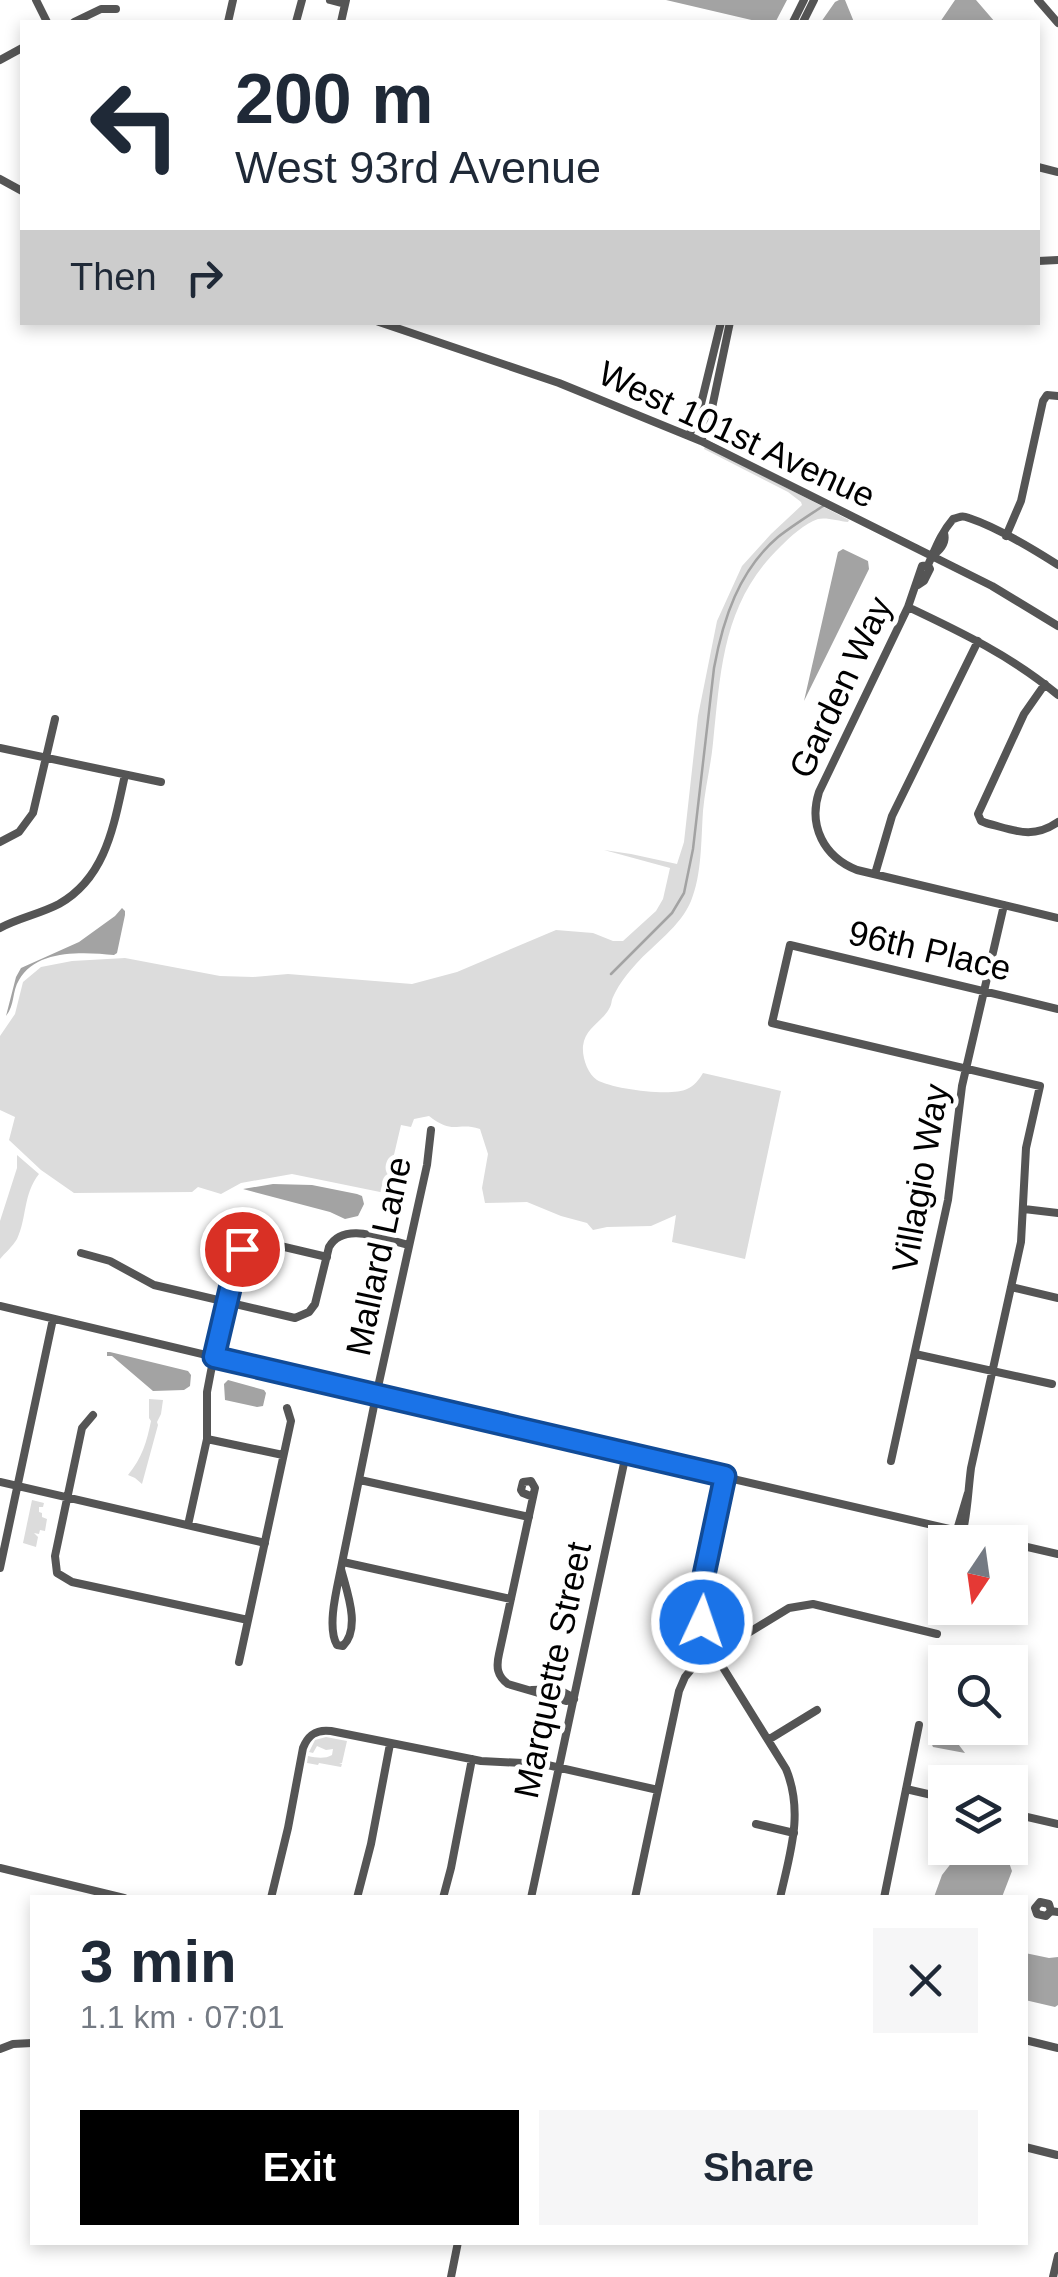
<!DOCTYPE html>
<html lang="en">
<head>
<meta charset="utf-8">
<style>
	:root { --surface:#fff; --page:#f6f6f7; --text:#1f2937; --muted:#747a83; --accent:#000 }
	body { margin:0; font-family:Helvetica,sans-serif; background:var(--page); color:var(--text); height:100vh; display:flex; flex-direction:column; font-size:38px; white-space:nowrap }
	* { box-sizing:border-box; margin:0 }
	p { font-size:32px; color:var(--muted) }
	.icon { flex:none; width:55px; height:55px; fill:none; stroke:currentColor; stroke-width:2; stroke-linecap:round; stroke-linejoin:round }
	.map { position:relative; flex:1; overflow:hidden }
	.drawer { position:absolute; left:30px; top:1895px; width:998px; height:350px; display:flex; flex-direction:column; background:var(--surface); border-radius:0px; box-shadow:0 5px 15px #0003 }
	.drawer>* { flex:none }
	.guide { position:absolute; left:20px; top:20px; width:1020px; height:305px; border-radius:0px; box-shadow:0 5px 15px #0003; background:#fff; color:var(--text); overflow:hidden }
	.needle { width:65px; rotate:193deg }
	.fabs { position:absolute; left:928px; top:1525px; display:grid; gap:20px }
	.fabs a { display:grid; place-items:center; width:100px; height:100px; border-radius:0px; background:var(--surface); box-shadow:0 5px 15px #0003; font-size:50px }
	.pin { position:absolute; display:grid; place-items:center; width:85px; height:85px; color:#fff; margin:-42px; border:5px solid #fff; border-radius:50%; box-shadow:0 2px 10px #0007 }
	.me { position:absolute; width:110px; margin:-55px; rotate:3deg; stroke-linejoin:round; filter:drop-shadow(0 0 8px #0008) }
	.turn { display:flex; align-items:center; gap:35px; height:210px; padding:0 50px; font-size:45px }
	.turn .icon { width:130px; height:130px; stroke-width:2.5 }
	.turn b { display:block; font-size:70px; line-height:85px }
	.then { display:flex; align-items:center; height:95px; padding:0 50px; background:#0003; gap:20px; font-size:38px }
	.round { display:grid; place-items:center; flex:none; width:105px; height:105px; border-radius:0px; background:var(--page) }
	.head { display:flex; align-items:center; justify-content:space-between; height:170px; padding:0 50px }
	h1 { font-size:60px; font-weight:700; line-height:75px }
	.button { display:flex; gap:20px; margin-top:auto; padding:20px 50px }
	.button a { flex:1; height:115px; border-radius:0px; background:var(--accent); color:#fff; font-size:40px; font-weight:700; line-height:115px; text-align:center }
	.button a+a { background:var(--page); color:var(--text) }
	.map>svg:first-child { display:block }
	.green { fill:#dcdcdc }
	.water { fill:#a3a3a3 }
	.lines { fill:none; stroke-linecap:round; stroke-linejoin:round }
	.stream { stroke:#a3a3a3; stroke-width:2.5 }
	.minor { stroke:#555; stroke-width:8 }
	.route-casing { stroke:#114b97; stroke-width:25 }
	.route { stroke:#1a73e8; stroke-width:18 }
	.labels { text-anchor:middle; dominant-baseline:central; stroke-width:10; stroke-linejoin:round; paint-order:stroke }
	.street-label { font-size:35px; fill:#000; stroke:#fff }
</style>
</head>
<body>
<div class="map">
<svg width="1058" height="2277" viewBox="0 0 1058 2277">
	<rect width="100%" height="100%" fill="#fff"/>
	<path class="green" d="M705,446L849,520L848,522C839,521 826,517 818,519C805,523 790,537 781,546C723,602 721,667 713,743C711,765 705,788 703,811C701,840 702,874 691,901C681,926 653,945 636,964C628,973 619,984 614,995C610,1003 613,1002 609,1009C601,1023 585,1028 583,1046C582,1058 588,1074 597,1080C612,1089 672,1097 687,1089C694,1086 699,1080 703,1073L781,1091L745,1259L672,1242L676,1215L651,1226L607,1227L593,1230L587,1223L561,1216L527,1202L485,1203L482,1188L488,1154L480,1129C456,1121 455,1136 429,1116L414,1119L411,1127L401,1125L385,1193L292,1174L241,1183L221,1194L198,1187L192,1192L74,1193L41,1170L9,1140L15,1117L0,1110V1036L15,1014L23,982L41,967L72,961L125,958L220,976L253,977L288,974L412,984L457,972L556,930L593,933L613,941H623L656,911L663,899L670,868L604,850L631,854L677,864L684,842L698,716L717,621L742,566L771,534L802,505L801,502L788,492L704,449Z
		M17,1155L39,1174C23,1194 27,1218 17,1239C13,1246 5,1253 0,1259V1221L17,1168Z
		M221,1364L242,1366L340,1390L339,1392H328L218,1366Z
		M149,1399L163,1400L161,1414L157,1422L158,1425L142,1484L135,1478L128,1475C142,1458 147,1441 151,1421L149,1418Z
		M32,1500L44,1503L43,1507H39V1512L42,1513V1517L47,1519L45,1531L40,1530L39,1534L34,1533L38,1537L36,1547L23,1543Z
		M326,1737L347,1741L342,1763H339L342,1764L341,1767L319,1763L318,1765L307,1763L308,1756C317,1758 325,1759 332,1755L333,1749L326,1750L317,1746L313,1753L309,1752L315,1740Z"/>
	<path class="water" d="M666,0H787L776,21L760,22Z
		M839,0H845L854,22H821L835,2Z
		M955,0H976L995,22H940Z
		M843,549L868,561L869,569L804,701L838,552Z
		M122,908L125,911V915L117,953L114,955C84,952 36,949 19,980C12,991 15,1005 6,1016L16,977L21,968L79,942L115,916Z
		M273,1184L312,1185L357,1194L362,1196L364,1204L358,1216L345,1219L330,1212L243,1189Z
		M110,1352L188,1371L191,1375L190,1386L184,1390L153,1391L112,1356H107V1352Z
		M228,1380L264,1390L266,1393L263,1406L257,1407L225,1400L224,1384Z
		M937,1716L965,1753L933,1747L929,1738L934,1717Z
		M963,1848H977L1007,1857L1012,1871L1002,1897H934L942,1875Z
		M1025,1953L1049,1958L1058,1957V2005L1055,2007L1025,2000Z"/>
	<g class="lines">
		<path class="stream" d="M611,974L672,913L684,893L693,849L714,668C723,619 739,570 778,537C792,526 808,516 823,506"/>
		<path class="minor" d="M36,0L47,22
			M330,0L345,4
			M1038,0L1058,23
			M74,22L101,9H116
			M228,22L233,0
			M296,22L302,0
			M341,22L346,0
			M793,22L804,0
			M803,22L814,0
			M0,60L22,48
			M1038,167L1058,172
			M0,179L22,191
			M1038,261L1058,260
			M379,322L559,383L701,441L992,586L1058,626
			M689,436L700,408L721,322
			M701,441L712,408L730,322
			M1006,536L1021,501L1043,401L1047,395L1058,396
			M931,557C939,551 947,544 944,533
			M928,565L922,566L908,607L819,792C808,826 824,857 857,870L1058,918
			M918,585L924,581L930,569L928,565C936,547 941,533 953,519C961,517 961,515 969,518C996,527 1033,549 1058,565
			M908,607C961,632 1013,657 1058,695
			M1045,684L1024,714L978,814L981,821L986,823C1014,830 1032,840 1058,822
			M0,748L161,782
			M0,842L19,832L33,813L55,719
			M875,874L892,816L978,641
			M0,928C18,918 40,914 59,904C107,877 114,823 125,775
			M1024,1209L1058,1213
			M81,1253L110,1261L154,1285L295,1318L309,1312L315,1304L329,1247C344,1220 385,1240 409,1245
			M1011,1287L1058,1298
			M0,1306L551,1437L1058,1554
			M915,1354L1052,1384
			M93,1415L82,1428L55,1556L57,1573L72,1582L248,1620
			M207,1439L283,1455
			M891,1461L948,1200L962,1086L1004,905
			M725,1476C717,1515 699,1569 700,1608C701,1625 707,1639 714,1653L786,1769C804,1813 790,1853 780,1898
			M360,1480L529,1517
			M0,1482L265,1543
			M533,1497L523,1493L521,1490L523,1482L531,1481L535,1488L499,1654C496,1667 497,1676 508,1684L566,1701L574,1699
			M188,1525L207,1439V1392L211,1371L238,1255L247,1244L259,1241L327,1257
			M957,1530L968,1493
			M963,1531C968,1508 968,1491 971,1468L1021,1242L1026,1148L1040,1086L772,1023L790,945L1058,1009
			M343,1562L511,1599
			M0,1568L53,1319
			M341,1569C347,1592 361,1628 343,1646L337,1645C326,1626 338,1585 342,1563L376,1396L427,1165L431,1130
			M239,1662L291,1421L287,1408
			M532,1690C546,1689 563,1688 574,1699
			M768,1740L817,1710
			M906,1789L945,1798
			M1010,1813L1058,1824
			M756,1824L794,1833
			M0,1868L124,1898
			M271,1898L288,1828L303,1748C308,1735 316,1729 331,1731L481,1761L543,1764L658,1790
			M357,1898L371,1844L390,1744
			M443,1898L451,1868L472,1759
			M531,1898L626,1454
			M635,1898L679,1691L685,1677L694,1666L789,1608L813,1604L937,1634
			M884,1898L919,1725
			M1051,1911L1046,1916L1037,1914L1035,1908L1040,1902L1049,1904L1051,1911L1058,1912
			M1025,2040L1058,2048
			M0,2049L13,2044L32,2043
			M1025,2147L1057,2155
			M451,2277L458,2242
			M1053,2277L1058,2256"/>
	</g>
	<g class="lines">
		<defs>
			<path id="route" d="M242,1249L238,1255L214,1357L725,1476L701,1589L702,1622"/>
		</defs>
		<use href="#route" class="route-casing"/>
		<use href="#route" class="route"/>
	</g>
	<g class="labels">
		<g class="street-label">
			<text transform="translate(737 434) rotate(25)">West 101st Avenue</text>
			<text transform="translate(840 687) rotate(-65)">Garden Way</text>
			<text transform="translate(930 950) rotate(13)">96th Place</text>
			<text transform="translate(920 1178) rotate(-80)">Villagio Way</text>
			<text transform="translate(378 1256) rotate(-78)">Mallard Lane</text>
			<text transform="translate(552 1670) rotate(-78)">Marquette Street</text>
		</g>
	</g>
</svg>
<div class="fabs">
<a><svg class="needle" viewBox="-14 -14 28 28"><path d="M0-13l5 13h-10z" fill="#e53935"/><path d="M0 13l5-13h-10z" fill="#747a83"/></svg></a>
<a><svg class="icon" aria-label="search" viewBox="0 0 24 24"><circle cx="10" cy="10" r="6"/><path d="M15 15l6 6"/></svg></a>
<a><svg class="icon" aria-label="layers" viewBox="0 0 24 24"><path d="M12 4l9 5-9 5-9-5zM3 14l9 5 9-5"/></svg></a>
</div>
<div class="pin" style="left:242px;top:1249px;background:#d93025"><svg class="icon" aria-label="arrive" viewBox="0 0 24 24"><path d="M6 21V4h12l-3 4 3 4H6"/></svg></div>
<svg class="me" style="left:702px;top:1622px" viewBox="-20 -20 40 40"><circle r="17" fill="#1a73e8" stroke="#fff" stroke-width="3"/><path d="M0-11L8 9 0 5-8 9z" fill="#fff"/></svg>
<div class="guide">
<div class="turn"><svg class="icon" aria-label="left" viewBox="0 0 24 24"><path d="M17 20v-9H6M10 6l-5 5 5 5"/></svg><div><b>200 m</b>West 93rd Avenue</div></div>
<div class="then">Then<svg class="icon" aria-label="right" viewBox="0 0 24 24"><path d="M7 20v-9h11M14 6l5 5-5 5"/></svg></div>
</div>
<section class="drawer">
<div class="head"><div><h1>3 min</h1><p>1.1 km · 07:01</p></div><a class="round"><svg class="icon" aria-label="close" viewBox="0 0 24 24"><path d="M6 6l12 12M18 6L6 18"/></svg></a></div>
<div class="button"><a>Exit</a><a>Share</a></div>
</section>
</div>
</body>
</html>
